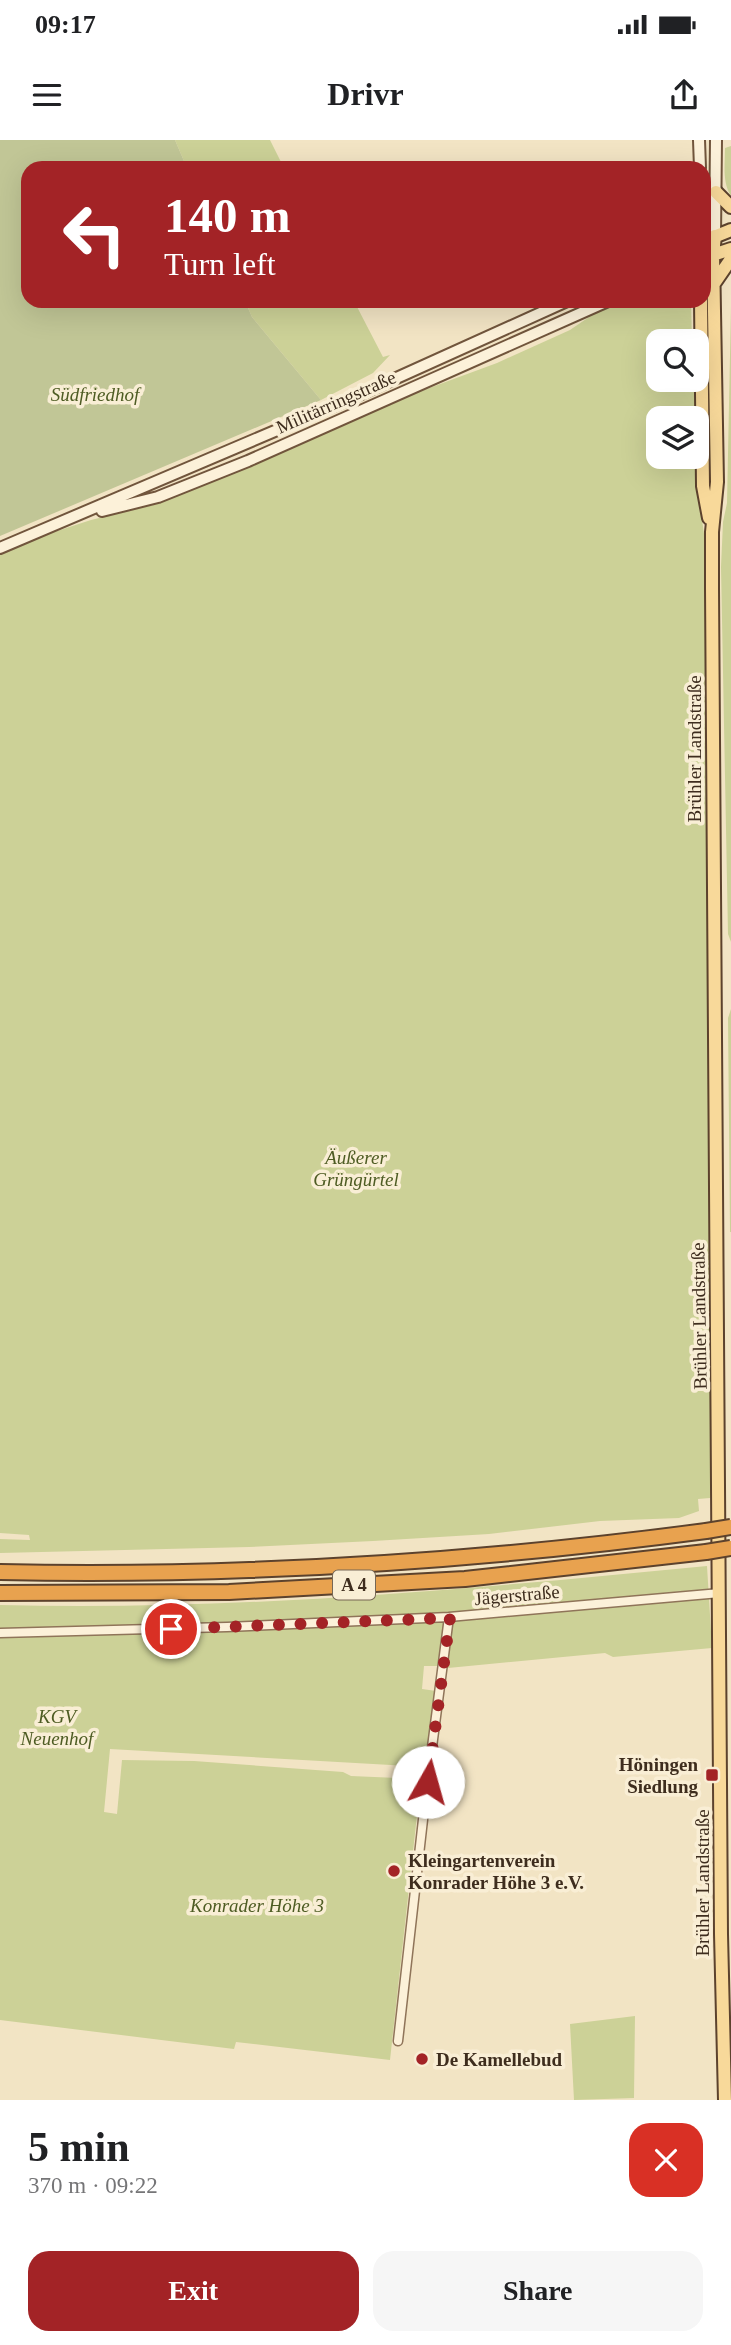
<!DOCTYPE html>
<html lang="en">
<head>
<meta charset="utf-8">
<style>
	:root { --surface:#fff; --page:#f6f6f6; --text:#202124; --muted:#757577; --accent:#a32326 }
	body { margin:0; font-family:Georgia,serif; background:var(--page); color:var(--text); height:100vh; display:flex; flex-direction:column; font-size:26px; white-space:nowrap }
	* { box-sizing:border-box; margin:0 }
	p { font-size:23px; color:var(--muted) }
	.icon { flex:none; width:38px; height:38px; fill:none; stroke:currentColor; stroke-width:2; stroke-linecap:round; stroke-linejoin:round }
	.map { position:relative; height:1960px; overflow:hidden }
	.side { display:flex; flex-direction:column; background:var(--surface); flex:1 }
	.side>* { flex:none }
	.banner { position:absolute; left:21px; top:21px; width:690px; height:147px; border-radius:21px; box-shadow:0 7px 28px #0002; background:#a32326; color:#fff; overflow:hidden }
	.fabs { position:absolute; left:646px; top:189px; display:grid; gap:14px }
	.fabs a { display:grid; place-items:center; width:63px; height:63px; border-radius:14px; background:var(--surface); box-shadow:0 7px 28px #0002; font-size:35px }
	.pin { position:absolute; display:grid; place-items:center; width:60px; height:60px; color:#fff; margin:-30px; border:4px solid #fff; border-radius:50%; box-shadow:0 2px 7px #0007 }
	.me { position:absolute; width:77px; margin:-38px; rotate:7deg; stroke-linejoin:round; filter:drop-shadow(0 0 5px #0008) }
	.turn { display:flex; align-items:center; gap:24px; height:147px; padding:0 28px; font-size:32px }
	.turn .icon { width:91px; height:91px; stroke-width:2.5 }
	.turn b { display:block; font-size:49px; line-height:60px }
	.round { display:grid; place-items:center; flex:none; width:74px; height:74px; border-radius:21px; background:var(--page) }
	.headline { display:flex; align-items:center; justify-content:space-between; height:119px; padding:0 28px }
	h1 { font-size:42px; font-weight:600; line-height:52px }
	.cta { display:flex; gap:14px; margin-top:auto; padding:14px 28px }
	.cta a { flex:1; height:80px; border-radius:21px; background:var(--accent); color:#fff; font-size:28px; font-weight:600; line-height:80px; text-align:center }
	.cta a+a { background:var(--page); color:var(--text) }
	.status { display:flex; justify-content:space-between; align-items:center; height:49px; padding:0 35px; background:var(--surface); direction:ltr }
	.status svg { height:19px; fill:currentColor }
	header { display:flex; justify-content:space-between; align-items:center; height:91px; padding:0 28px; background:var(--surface); font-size:32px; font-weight:600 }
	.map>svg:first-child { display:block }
	.green { fill:#ccd197; fill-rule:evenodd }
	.cemetery { fill:#c1c696 }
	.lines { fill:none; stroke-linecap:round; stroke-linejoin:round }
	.minor-casing { stroke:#8f7459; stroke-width:11 }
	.secondary-casing { stroke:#71553c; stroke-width:14 }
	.primary-casing { stroke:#5c422d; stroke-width:16 }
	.motorway-casing { stroke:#5c422d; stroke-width:18 }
	.minor { stroke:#fcf1d9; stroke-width:8 }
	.secondary { stroke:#fcf1d9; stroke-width:10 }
	.primary { stroke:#f8d99a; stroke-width:12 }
	.motorway { stroke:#e8a24f; stroke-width:14 }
	.motorway-bridge-casing { stroke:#5c422d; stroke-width:18; stroke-linecap:butt }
	.motorway-bridge { stroke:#e8a24f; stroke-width:14 }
	.route { stroke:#a32326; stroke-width:12; stroke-dasharray:0 21.6 }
	.poi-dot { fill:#a32326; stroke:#f9eed5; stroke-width:2.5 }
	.labels { text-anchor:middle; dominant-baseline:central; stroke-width:7; stroke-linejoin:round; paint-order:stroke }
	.shield { fill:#f9eed5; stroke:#766755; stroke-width:2 }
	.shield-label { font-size:18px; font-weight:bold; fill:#3e2d1e }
	.park-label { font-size:19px; font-style:italic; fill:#4e5c23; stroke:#f9eed5 }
	.street-label { font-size:19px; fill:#3e2d1e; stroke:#f9eed5 }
	.poi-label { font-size:19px; font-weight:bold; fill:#3e2d1e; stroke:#f9eed5; text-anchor:start }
</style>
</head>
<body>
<div class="status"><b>09:17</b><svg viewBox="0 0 49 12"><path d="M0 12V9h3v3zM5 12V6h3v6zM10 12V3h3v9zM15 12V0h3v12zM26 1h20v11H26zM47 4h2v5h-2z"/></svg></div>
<header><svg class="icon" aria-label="menu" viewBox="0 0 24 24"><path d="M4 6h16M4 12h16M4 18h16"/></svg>Drivr<svg class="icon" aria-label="share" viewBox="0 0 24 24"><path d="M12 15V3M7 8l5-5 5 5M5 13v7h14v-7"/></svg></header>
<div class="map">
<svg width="731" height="1960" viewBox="0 0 731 1960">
	<rect width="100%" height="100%" fill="#f2e4c4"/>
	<path class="green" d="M175,0H270L284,28H187Z
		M731,6V56C722,42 725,24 725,8Z
		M245,161H354L383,217L390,215L373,233L321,260L252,177Z
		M624,161H691L692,201H658V240H696L699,358L706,408L713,1349L710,1358L698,1359L699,1371L679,1378L600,1381L489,1394L373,1401L249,1407L0,1413V1399L30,1400L29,1395L0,1393V414L54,392L91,380L157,364L220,339L413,254L497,223L570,190L592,175ZM658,278H696V317H658Z
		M731,166V802L728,794L721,427L723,382L727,363Z
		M731,869V1092H730L728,878Z
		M707,1426L712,1508L613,1517L605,1513L448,1528L439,1526H424L422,1549L436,1551L426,1627L110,1609L104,1672L117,1674L122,1620L194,1621L343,1632L351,1636L421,1639L390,1920L236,1902L234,1909L0,1880V1465C236,1471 472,1449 707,1426Z
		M635,1876L634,1958L574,1960L570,1884Z"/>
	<path class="cemetery" d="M0,0H175L187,28H28V161H245L252,177L321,260L0,396Z"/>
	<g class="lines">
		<defs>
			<path id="minor" d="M0,1493L227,1487L449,1477
				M398,1901L426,1653L449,1477L720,1453"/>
			<path id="secondary" d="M699,0L700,28
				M715,96L716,0
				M102,371L158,357L248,321L608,161
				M0,408L350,259L567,161"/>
			<path id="primary" d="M716,52L731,67
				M715,96L713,114L717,342L712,392V448L721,1794L725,1960
				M704,101L731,90
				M704,118L731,109
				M713,145L731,119
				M701,161L703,346L709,378"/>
			<path id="motorway" d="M0,1432C236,1437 472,1422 706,1391
				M0,1453L229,1452L465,1439L706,1412"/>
		</defs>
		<use href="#minor" class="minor-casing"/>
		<use href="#secondary" class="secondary-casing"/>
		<use href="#primary" class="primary-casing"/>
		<use href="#motorway" class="motorway-casing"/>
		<use href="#minor" class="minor"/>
		<use href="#secondary" class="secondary"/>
		<use href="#primary" class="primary"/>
		<use href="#motorway" class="motorway"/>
		<defs>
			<path id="motorway-bridge" d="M706,1391L731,1387
				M706,1412L731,1408"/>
		</defs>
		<use href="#motorway-bridge" class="motorway-bridge-casing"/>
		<use href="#motorway-bridge" class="motorway-bridge"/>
	</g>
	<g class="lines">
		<path class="route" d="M171,1489L450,1478L428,1642"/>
	</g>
	<g class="poi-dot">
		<rect x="705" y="1628" width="14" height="14" rx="3.5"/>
		<circle cx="394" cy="1731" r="7"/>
		<circle cx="422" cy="1919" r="7"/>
	</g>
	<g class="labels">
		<rect class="shield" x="333" y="1430.5" width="42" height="29" rx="5"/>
		<g class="shield-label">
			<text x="354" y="1445">A 4</text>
		</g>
		<g class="park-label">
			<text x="95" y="254">Südfriedhof</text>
			<text x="356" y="1017">Äußerer<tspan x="356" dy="22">Grüngürtel</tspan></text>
			<text x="57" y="1576">KGV<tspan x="57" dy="22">Neuenhof</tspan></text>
			<text x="257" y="1765">Konrader Höhe 3</text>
		</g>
		<g class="street-label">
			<text transform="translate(336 262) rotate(-24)">Militärringstraße</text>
			<text transform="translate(694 609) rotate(-90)">Brühler Landstraße</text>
			<text transform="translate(699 1176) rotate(-91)">Brühler Landstraße</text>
			<text transform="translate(517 1455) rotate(-5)">Jägerstraße</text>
			<text transform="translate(702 1743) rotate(-90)">Brühler Landstraße</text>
		</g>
		<g class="poi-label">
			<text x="698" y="1624" text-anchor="end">Höningen<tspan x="698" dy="22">Siedlung</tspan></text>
			<text x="408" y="1720">Kleingartenverein<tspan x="408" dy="22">Konrader Höhe 3 e.V.</tspan></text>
			<text x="436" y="1919">De Kamellebud</text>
		</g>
	</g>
</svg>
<div class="fabs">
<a><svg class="icon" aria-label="search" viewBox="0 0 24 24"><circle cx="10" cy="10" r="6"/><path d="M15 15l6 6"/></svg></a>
<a><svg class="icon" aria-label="layers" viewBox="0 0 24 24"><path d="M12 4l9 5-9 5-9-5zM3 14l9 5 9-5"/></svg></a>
</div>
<div class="pin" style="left:171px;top:1489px;background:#d93025"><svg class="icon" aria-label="arrive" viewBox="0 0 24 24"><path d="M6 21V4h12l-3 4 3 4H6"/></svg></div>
<svg class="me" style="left:428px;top:1642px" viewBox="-20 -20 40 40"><circle r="19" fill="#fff"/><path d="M0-13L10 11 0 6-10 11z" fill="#a32326"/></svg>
<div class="banner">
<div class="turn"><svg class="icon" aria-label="left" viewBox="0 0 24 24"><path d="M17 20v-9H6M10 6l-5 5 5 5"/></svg><div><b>140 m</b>Turn left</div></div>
</div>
</div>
<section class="side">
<div class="headline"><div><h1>5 min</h1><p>370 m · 09:22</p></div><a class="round" style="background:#d93025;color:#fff"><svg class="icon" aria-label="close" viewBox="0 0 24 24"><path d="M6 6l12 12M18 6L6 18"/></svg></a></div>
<div class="cta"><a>Exit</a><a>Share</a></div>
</section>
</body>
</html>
